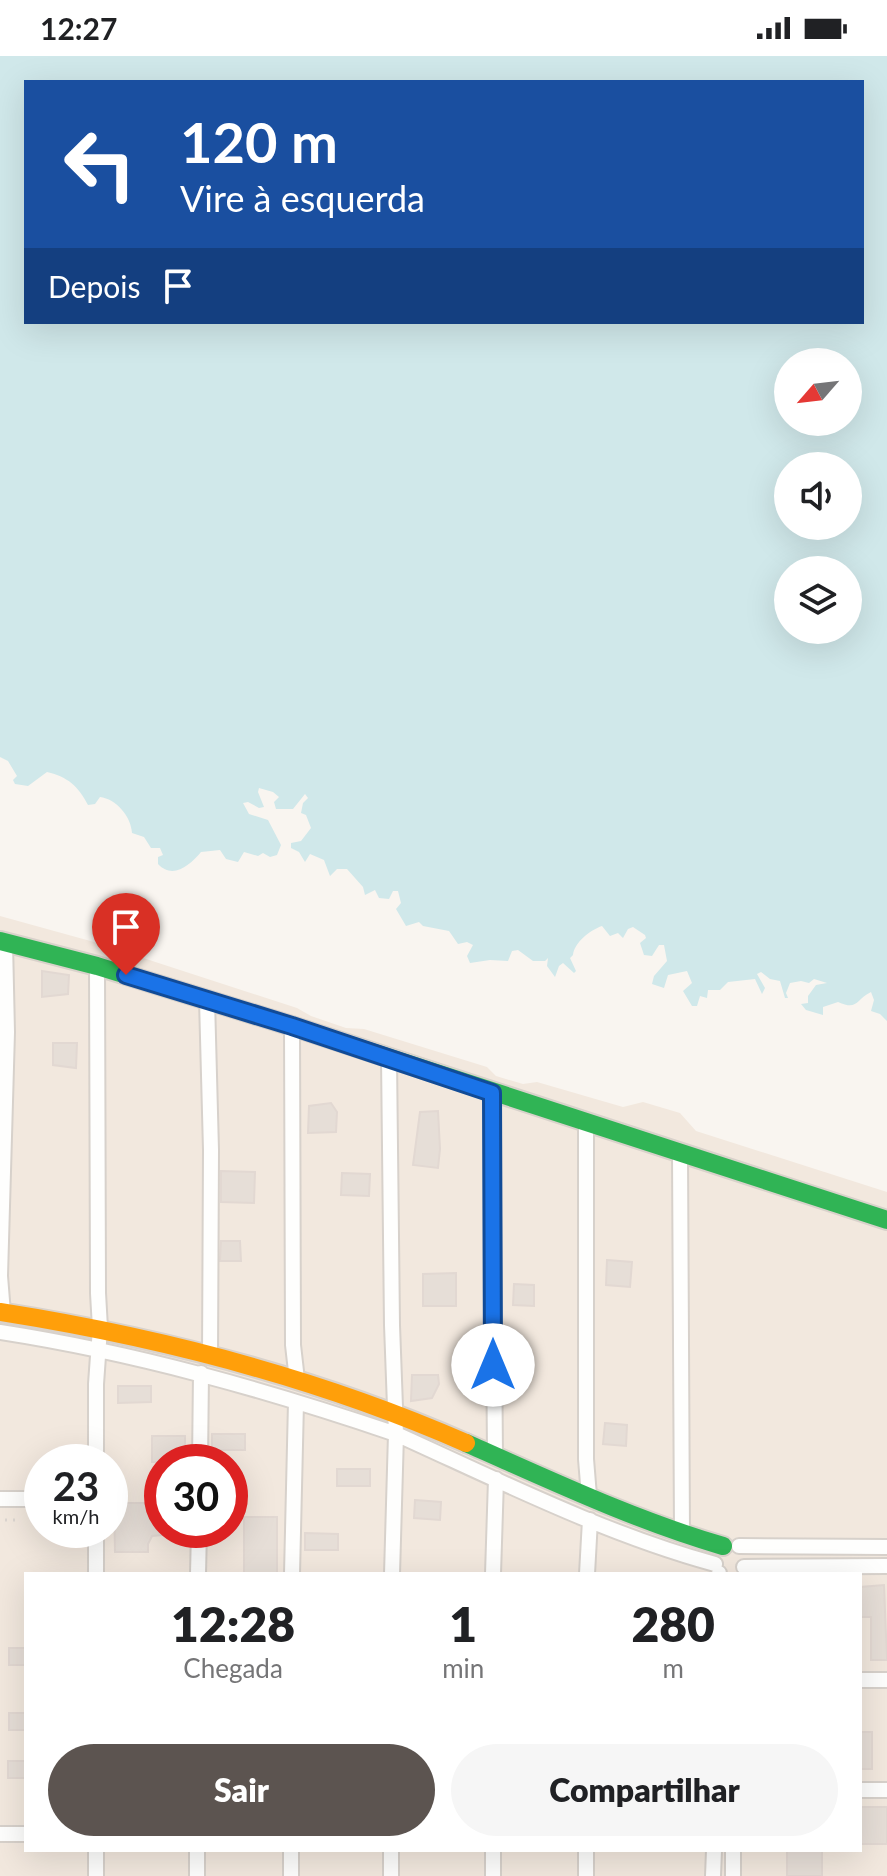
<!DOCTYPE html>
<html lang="pt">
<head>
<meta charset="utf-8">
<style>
	:root { --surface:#fff; --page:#f6f6f6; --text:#202124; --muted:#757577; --accent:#5c5450 }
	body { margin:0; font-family:Lato,sans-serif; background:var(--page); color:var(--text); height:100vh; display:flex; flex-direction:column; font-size:30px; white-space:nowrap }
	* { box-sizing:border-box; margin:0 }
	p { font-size:26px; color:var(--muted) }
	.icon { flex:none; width:44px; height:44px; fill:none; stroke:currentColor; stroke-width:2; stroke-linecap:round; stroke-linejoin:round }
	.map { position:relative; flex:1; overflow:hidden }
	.panel { position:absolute; left:24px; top:1516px; width:838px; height:280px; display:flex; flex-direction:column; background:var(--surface); border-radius:0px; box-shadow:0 8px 32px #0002 }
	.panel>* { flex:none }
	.top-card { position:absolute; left:24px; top:24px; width:840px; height:244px; border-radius:0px; box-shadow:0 8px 32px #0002; background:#1a4fa0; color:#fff; overflow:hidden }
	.needle { width:52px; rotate:242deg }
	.buttons { position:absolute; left:774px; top:292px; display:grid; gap:16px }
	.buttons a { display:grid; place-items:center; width:88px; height:88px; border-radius:50%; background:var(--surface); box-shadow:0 8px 32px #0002; font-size:40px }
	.speed { position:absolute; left:24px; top:1388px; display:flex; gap:16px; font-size:40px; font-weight:700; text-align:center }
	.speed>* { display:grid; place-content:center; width:104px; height:104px; border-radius:50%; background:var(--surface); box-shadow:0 8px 32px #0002; line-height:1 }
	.speed small { font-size:20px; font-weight:400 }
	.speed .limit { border:12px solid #d22; background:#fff; color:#111 }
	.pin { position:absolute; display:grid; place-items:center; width:68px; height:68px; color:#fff; margin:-82px -34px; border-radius:50% 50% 50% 0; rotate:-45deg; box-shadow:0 0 8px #0007 }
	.pin .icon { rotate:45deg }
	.me { position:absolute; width:88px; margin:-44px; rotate:0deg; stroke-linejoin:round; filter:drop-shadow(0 0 6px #0008) }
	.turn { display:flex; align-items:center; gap:28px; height:168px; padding:0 24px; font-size:36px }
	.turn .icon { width:104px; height:104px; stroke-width:2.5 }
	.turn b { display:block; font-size:56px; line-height:68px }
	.then { display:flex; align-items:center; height:76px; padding:0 24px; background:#0003; gap:16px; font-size:30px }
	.eta { display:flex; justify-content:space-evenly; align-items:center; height:136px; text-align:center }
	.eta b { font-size:48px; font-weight:800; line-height:56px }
	.primary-button { display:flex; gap:16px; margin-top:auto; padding:16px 24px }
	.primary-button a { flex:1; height:92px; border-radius:48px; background:var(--accent); color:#fff; font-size:32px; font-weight:800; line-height:92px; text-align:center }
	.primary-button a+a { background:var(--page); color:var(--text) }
	.status { display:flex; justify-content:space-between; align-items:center; height:56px; padding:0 40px; background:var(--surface); direction:ltr }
	.status svg { height:22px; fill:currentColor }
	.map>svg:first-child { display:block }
	.residential { fill:#f2e8de; fill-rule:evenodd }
	.water { fill:#d0e8ea; fill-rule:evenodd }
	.building { fill:#e6ded7; stroke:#e2d8d2; stroke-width:2 }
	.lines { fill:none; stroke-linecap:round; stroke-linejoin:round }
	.street-casing { stroke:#d7d1cb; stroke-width:18 }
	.fast-casing { stroke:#d9d2cb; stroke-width:22 }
	.slow-casing { stroke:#d9d2cb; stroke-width:22 }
	.path { stroke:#dcd5d0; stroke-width:3; stroke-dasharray:2 6; stroke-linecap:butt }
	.street { stroke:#fefefd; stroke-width:14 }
	.fast { stroke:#30b455; stroke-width:18 }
	.slow { stroke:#ff9f0a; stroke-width:18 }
	.route-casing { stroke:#114b97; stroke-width:20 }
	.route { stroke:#1a73e8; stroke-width:14 }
</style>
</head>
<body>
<div class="status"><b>12:27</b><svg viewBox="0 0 49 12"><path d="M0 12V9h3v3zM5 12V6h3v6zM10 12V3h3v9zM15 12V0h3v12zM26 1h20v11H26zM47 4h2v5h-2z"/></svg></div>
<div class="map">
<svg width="887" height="1820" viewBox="0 0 887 1820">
	<rect width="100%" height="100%" fill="#f9f5f0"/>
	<path class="residential" d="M0,860L94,886L297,952L311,960L346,972L364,973L487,1011L496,1020L523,1028L537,1026L623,1051L643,1046L680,1057L696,1075L887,1136V1820H0ZM42,1406H110V1474H42ZM162,1406H230V1474H162ZM26,1518H860V1794H26Z"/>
	<path class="water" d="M0,0H887V965L880,958L871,955L874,944L871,936C855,944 858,955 838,946L823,951V959L806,954L801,948L808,947V940L816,929L827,927L814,923L809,927L801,925L790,927L786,937L788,942H785L780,925L770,923L761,916L757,918L765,932L762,938L755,923L728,926L720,934H708L707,942L700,940L697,950H692L683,935L692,927L687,915L668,919L664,932L652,928L654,920L667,905L664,889H659L652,900L644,899L640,887L646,882L645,879L633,871L628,873L623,882L618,877L610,880L602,870C590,874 574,887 573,899L570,902L576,915L574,917L563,907L559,910L555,921L547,910L548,902L545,905H533L518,894L512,895L508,905L490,904L470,907L467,900L473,889L467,886L458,888L449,875L423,870L419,866L406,870L396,853L401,847L398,835H393L389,843L379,842L375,834L365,839L363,831L347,813H337L330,820L324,804L310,798L305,806L299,796L291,792V787L301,785L311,772L306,759L301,757L303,747L308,742L305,738L293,753H276L274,746L279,741L273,736L259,732L258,736L264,751L259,752L248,746L243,747L249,758L268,764L281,789L277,799L270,801L263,797L258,800L244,796L238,806L226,803L220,794L201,796C190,809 173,824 158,808V801L163,799L160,792H151L144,781L132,777C131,760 116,743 100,741L95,748L88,749C78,730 68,721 47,716L28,730L15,728L13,724L17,720L8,705L0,701ZM26,26H862V266H26ZM788,306H848V366H788ZM788,410H848V470H788ZM788,514H848V574H788Z"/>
	<path class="building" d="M42,915L69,919L68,938L42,941Z
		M53,987H77L76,1012L53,1009Z
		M331,1047L337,1056L336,1076L308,1077L309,1050Z
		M438,1055L440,1093L438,1112L413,1109L420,1056Z
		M221,1115L255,1116L254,1147L221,1146Z
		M342,1117L370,1118L369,1140L341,1139Z
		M221,1185H240L241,1205H220Z
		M607,1204L632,1206L630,1231L606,1229Z
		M456,1217V1250H423V1218Z
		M514,1228L534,1229V1250L513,1249Z
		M412,1319H438L439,1328L432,1342L411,1345Z
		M118,1330H151V1346L118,1347Z
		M605,1367L627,1369L626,1390L603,1388Z
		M212,1378H245V1394H212Z
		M152,1380H185V1406H152Z
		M337,1413H370V1430H337Z
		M415,1444L441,1446L440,1464L414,1462Z
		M114,1447H162V1479L152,1480L148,1488V1496H115Z
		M244,1461H277V1518H244Z
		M305,1477L338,1478V1494H305Z
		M884,1529L887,1604H871V1561H860V1531Z
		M9,1592H26V1609H9Z
		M9,1657H26V1674H9Z
		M860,1676H872V1713H860Z
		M8,1705H26V1722H8Z
		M860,1751H887V1788H860Z
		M787,1794H822V1820H787Z"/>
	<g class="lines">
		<defs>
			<path id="street" d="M207,944L211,1094L210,1301
				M292,970L293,1289L297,1324
				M389,1002L392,1269L396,1378L392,1518
				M492,1037L495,1398
				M586,1067V1403L589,1440
				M680,1097L682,1478
				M3,1257L0,1220L7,976L5,887
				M0,1276C136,1297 266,1334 396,1378C500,1425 605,1478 715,1508
				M96,1406V1328L100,1272L98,1237L97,910
				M200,1406L201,1317
				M0,1443H42
				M96,1474V1518
				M739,1490L887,1491
				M744,1511L887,1510
				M198,1518L199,1474
				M292,1518L296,1346
				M493,1518L496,1423
				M587,1518L590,1464
				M719,1518V1517
				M860,1624H887
				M860,1734H887
				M0,1778H26
				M96,1794V1820
				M493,1794V1820
				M733,1794V1820
				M197,1820V1794
				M291,1820V1794
				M391,1820V1794
				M586,1820V1794
				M713,1820L714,1794"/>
			<path id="fast" d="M0,885L97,910L292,970L887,1164
				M466,1387C550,1424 634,1464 723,1490"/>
			<path id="slow" d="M0,1256C159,1281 318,1322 466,1387"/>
		</defs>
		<use href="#street" class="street-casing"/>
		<use href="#fast" class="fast-casing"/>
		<use href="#slow" class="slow-casing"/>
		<path class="path" d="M5,1464H17"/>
		<use href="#street" class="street"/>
		<use href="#fast" class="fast"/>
		<use href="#slow" class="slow"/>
	</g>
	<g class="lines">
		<defs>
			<path id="route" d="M126,919L292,970L492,1037L493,1309"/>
		</defs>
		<use href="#route" class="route-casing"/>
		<use href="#route" class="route"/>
	</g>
</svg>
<div class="buttons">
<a><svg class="needle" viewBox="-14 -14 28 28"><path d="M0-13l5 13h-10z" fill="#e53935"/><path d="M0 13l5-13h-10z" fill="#757577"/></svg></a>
<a><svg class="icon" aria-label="sound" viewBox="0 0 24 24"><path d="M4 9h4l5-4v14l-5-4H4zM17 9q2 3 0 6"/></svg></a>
<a><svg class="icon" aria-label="layers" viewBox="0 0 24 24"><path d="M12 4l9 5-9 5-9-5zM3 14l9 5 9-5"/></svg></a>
</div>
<div class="speed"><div>23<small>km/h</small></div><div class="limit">30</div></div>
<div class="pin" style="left:126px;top:919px;background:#d93025"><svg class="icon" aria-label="arrive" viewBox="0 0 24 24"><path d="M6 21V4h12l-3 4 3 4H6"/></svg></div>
<svg class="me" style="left:493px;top:1309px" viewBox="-20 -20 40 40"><circle r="19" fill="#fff"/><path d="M0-13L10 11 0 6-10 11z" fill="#1a73e8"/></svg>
<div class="top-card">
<div class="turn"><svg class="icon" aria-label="left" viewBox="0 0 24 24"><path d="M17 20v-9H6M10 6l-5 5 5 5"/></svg><div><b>120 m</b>Vire à esquerda</div></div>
<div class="then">Depois<svg class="icon" aria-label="arrive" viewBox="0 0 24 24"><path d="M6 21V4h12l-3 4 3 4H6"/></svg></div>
</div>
<section class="panel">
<div class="eta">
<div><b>12:28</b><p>Chegada</p></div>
<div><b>1</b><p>min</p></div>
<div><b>280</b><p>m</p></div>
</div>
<div class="primary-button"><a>Sair</a><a>Compartilhar</a></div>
</section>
</div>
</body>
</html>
